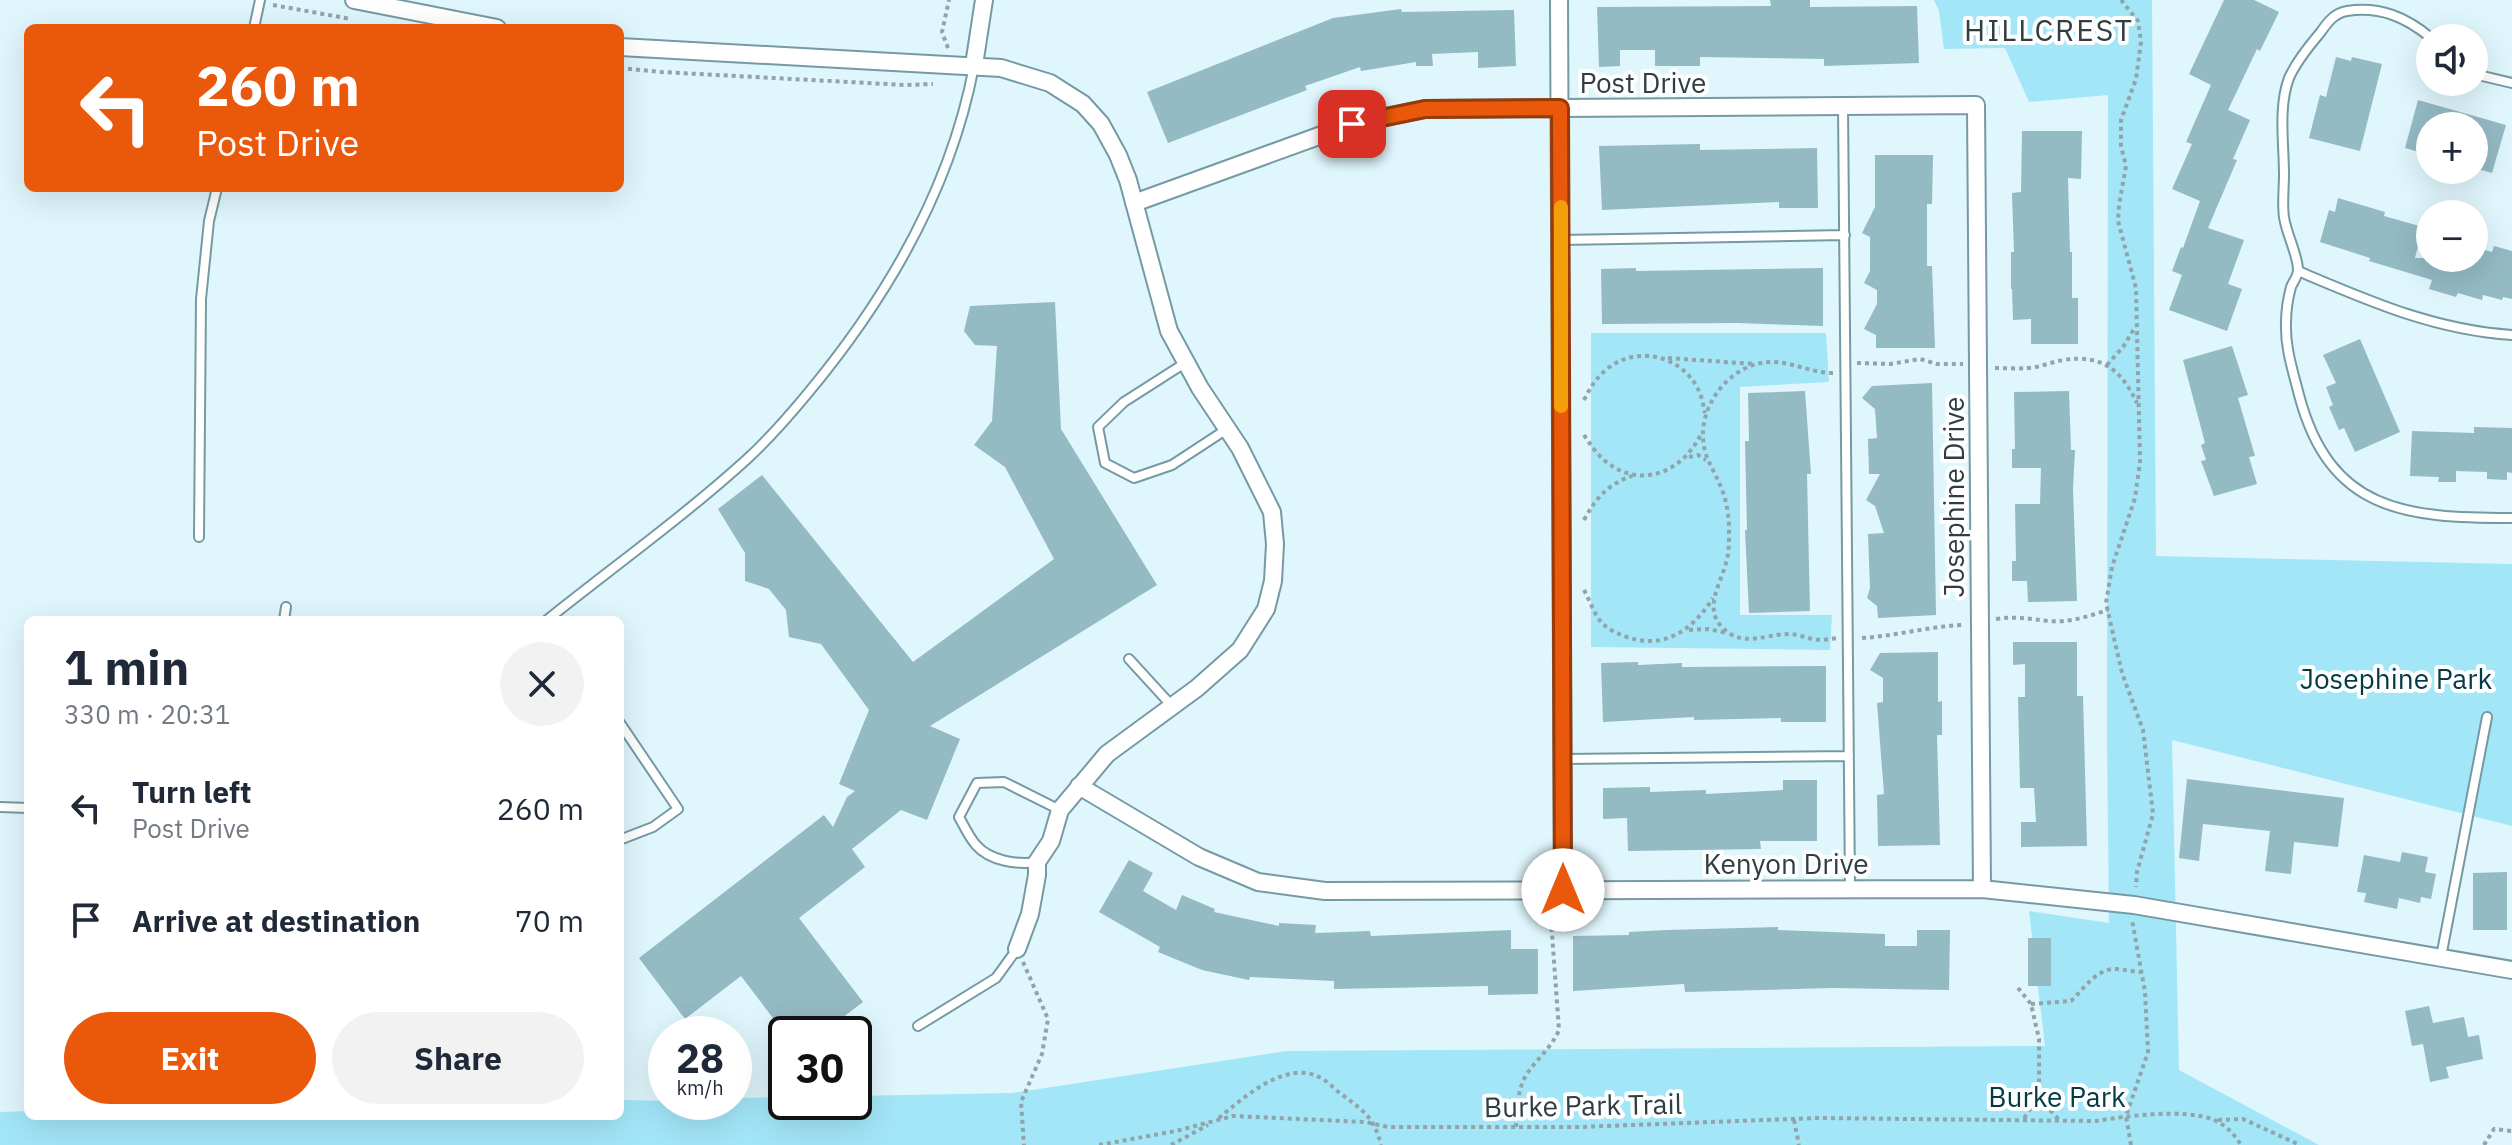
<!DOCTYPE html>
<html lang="en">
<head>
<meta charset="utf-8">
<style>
	:root { --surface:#fff; --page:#f2f2f3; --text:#1f2937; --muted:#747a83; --accent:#ea580c }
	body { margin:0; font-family:"IBM Plex Sans",sans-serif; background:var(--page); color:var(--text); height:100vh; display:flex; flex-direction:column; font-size:30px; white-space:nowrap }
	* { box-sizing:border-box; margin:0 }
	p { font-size:26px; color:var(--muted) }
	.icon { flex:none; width:44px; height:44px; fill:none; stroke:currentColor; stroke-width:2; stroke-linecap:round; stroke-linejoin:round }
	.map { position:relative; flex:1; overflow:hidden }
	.panel { position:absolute; left:24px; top:616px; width:600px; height:504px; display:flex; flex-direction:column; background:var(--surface); border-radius:12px; box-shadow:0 8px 32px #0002 }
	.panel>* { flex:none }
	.banner { position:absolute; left:24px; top:24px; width:600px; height:168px; border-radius:12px; box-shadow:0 8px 32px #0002; background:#ea580c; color:#fff; overflow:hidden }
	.tools { position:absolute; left:2416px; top:24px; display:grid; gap:16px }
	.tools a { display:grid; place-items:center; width:72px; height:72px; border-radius:50%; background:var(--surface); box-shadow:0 8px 32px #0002; font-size:40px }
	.speed { position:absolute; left:648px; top:1016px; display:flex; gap:16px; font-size:40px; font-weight:700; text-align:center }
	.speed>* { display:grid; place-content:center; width:104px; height:104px; border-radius:50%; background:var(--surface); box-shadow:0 8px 32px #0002; line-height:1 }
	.speed small { font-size:20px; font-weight:400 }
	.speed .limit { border:4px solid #111; border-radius:12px; background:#fff; color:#111 }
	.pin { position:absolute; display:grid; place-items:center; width:68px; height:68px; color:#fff; margin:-34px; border-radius:16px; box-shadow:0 4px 12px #0006 }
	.me { position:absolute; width:88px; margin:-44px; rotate:0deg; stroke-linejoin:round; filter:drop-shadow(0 0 6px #0008) }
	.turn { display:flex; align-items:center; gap:28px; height:168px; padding:0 40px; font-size:36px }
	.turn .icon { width:104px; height:104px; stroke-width:2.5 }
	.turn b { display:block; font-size:56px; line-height:68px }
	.round { display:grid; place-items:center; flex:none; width:84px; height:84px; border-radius:42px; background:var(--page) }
	.overview { display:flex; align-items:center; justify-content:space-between; height:136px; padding:0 40px }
	h1 { font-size:48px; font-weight:800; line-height:60px }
	.button { display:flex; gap:16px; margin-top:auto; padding:16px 40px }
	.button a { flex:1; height:92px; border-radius:48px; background:var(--accent); color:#fff; font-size:32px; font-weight:800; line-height:92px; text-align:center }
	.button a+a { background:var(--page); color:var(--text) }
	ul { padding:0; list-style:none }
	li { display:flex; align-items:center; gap:24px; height:112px; padding:0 40px }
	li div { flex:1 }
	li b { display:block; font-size:30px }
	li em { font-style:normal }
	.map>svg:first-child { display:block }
	.green { fill:#a3e6f8 }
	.building { fill:#94bac4 }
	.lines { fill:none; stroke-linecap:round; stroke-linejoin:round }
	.service-casing { stroke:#759aa4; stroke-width:12 }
	.minor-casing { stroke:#759aa4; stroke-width:20 }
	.path { stroke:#90a4a9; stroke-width:4; stroke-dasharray:4 4; stroke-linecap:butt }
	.service { stroke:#fff; stroke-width:8 }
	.minor { stroke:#fff; stroke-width:16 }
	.route-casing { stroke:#983908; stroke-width:20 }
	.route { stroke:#ea580c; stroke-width:14 }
	.slow { stroke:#f59e0b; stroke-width:14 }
	.labels { text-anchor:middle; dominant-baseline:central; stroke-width:8; stroke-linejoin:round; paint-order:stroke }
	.street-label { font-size:28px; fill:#2e3e42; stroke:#fefefe }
	.park-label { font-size:28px; fill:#023b46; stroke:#fefefe }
	.neighbourhood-label { font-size:30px; letter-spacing:2px; fill:#2e3e42; stroke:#fefefe }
</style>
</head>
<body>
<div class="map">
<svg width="2512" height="1145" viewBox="0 0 2512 1145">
	<rect width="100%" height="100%" fill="#dff6fc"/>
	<path class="green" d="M1934,0H2152L2156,556L2512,564V826L2172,740L2179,1070L2319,1145H0V1112L28,1111V1116H620V1100L734,1102V1098L786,1097V1102H854V1096L1012,1093L1287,1051L2045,1046L2029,911L2109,923L2107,739L2108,95L2029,102L2005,48L1944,49L1939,11Z
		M1591,333H1826L1829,382L1740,387V615H1832L1830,650L1591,647Z"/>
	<path class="building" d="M1770,0H1810V7L1917,6L1919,63L1824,66V59L1700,57V66H1655V50H1620V66L1599,67L1597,7L1771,6Z
		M2224,0H2254L2279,12L2260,51L2257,49L2228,110L2250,120L2233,159L2237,160L2208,228L2244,240L2228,284L2242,289L2227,331L2169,310L2182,275L2172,271L2181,247L2183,248L2200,201L2172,189L2192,144L2186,142L2211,85L2189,74Z
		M1401,9L1402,12L1514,10L1516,66L1478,68V52L1432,54L1433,66H1416V62L1361,71L1360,67L1305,86L1307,90L1168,143L1147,92L1333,18Z
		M2336,57L2351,61L2352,57L2382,64L2360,151L2309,138L2320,95L2326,97Z
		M2418,100L2506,125L2492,173L2474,168V126H2430V155L2405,148Z
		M2022,131H2082L2081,179L2068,178L2070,252H2072V298H2078V344H2031V319L2013,320L2012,289H2011V252H2014L2012,193L2021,192Z
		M1700,144V150L1817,148L1818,208H1779V202L1602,210L1599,146Z
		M1875,155H1933L1932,204H1927V266H1932L1935,348H1876V335L1864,329L1877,304V290L1864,283L1870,271V237L1862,233L1875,207Z
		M2338,198L2385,212L2384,216L2423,227L2415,258H2474V247L2492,252L2494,246L2512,251V299L2503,297L2502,300L2483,295L2482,300L2458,293L2456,297L2429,289L2432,280L2369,261L2370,258L2320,242L2329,210L2335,212Z
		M1636,268V271L1823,268V326L1737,323L1602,324L1601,269Z
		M1055,302L1061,429L1157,585L930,726L960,739L927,820L901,810L852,849L865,867L799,918L863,1002L821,1034H785L741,976L685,1019L639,958L824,815L833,827L847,797L855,791L839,784L869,710L821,644L789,637L786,610L769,589L745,581V553L718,509L762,475L913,662L1054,559L1005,467L974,445L992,421L997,346L975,345L964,331L970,306Z
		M2360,339L2400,432L2355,452L2344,428L2339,430L2329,407L2333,405L2326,387L2336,383L2323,355Z
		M2232,346L2248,395L2238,398L2255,456L2249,457L2257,484L2214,496L2201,461L2206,460L2201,445L2205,443L2183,360Z
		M1932,383L1936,615L1878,618L1877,606L1867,598L1870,588L1868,534L1884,533L1875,506L1866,500L1880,474H1869L1868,439L1877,438L1875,409L1862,398L1872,386Z
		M1805,391L1811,474H1807L1810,611L1749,613L1745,530H1747L1745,441H1749L1748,393Z
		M2069,391L2071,450H2075L2073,489L2077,601L2028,602L2027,581H2012V561H2016L2015,504H2040L2041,468H2012V449H2015L2014,392Z
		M2474,427L2512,428V473L2507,472V480L2487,479V472L2456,471V482H2438L2439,477L2410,476L2412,431L2474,433Z
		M2013,642H2077V696H2083L2087,846L2021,847V822H2036L2034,788H2020L2018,697H2025V664L2013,665Z
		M1938,652V702L1942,701V735H1937L1940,845L1878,846L1877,795L1884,794L1877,703L1883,702V678L1870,670L1880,653Z
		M1638,662V665L1682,663V667L1826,666V722H1781V718L1694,720V717L1603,722L1601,663Z
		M2187,779L2344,798L2338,847L2294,842L2291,874L2265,871L2270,831L2203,824L2199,861L2179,858Z
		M1783,780H1817V841H1760L1761,849L1628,851L1627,818L1603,819V788L1650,787V792L1706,790V794L1783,790Z
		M2402,852L2428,857L2425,872L2436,874L2431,899L2421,897L2420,903L2399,898L2397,909L2364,902L2366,893L2357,892L2364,855L2400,862Z
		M1129,860L1153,873L1143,891L1176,910L1182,895L1215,909L1214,912L1279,926V923L1316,925L1315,933L1370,931L1371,936L1511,930V949H1538V994L1488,995V986L1334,989V981L1250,977L1249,980L1202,970L1158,952L1160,947L1099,912Z
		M2507,872V930H2473V873Z
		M1778,927V930L1885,934V946H1917V930H1950L1949,990L1832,988L1685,992L1684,984L1573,991V936L1629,935V932L1667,930Z
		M2028,938H2051V986H2028Z
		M2429,1006L2433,1023L2464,1017L2468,1037L2479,1035L2483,1059L2446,1067L2449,1078L2430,1082L2423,1044L2412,1046L2405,1011Z"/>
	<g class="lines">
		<defs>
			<path id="service" d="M254,28L260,0
				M2431,38C2406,17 2380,6 2347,11C2334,13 2327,23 2320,33C2309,46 2296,62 2289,78C2278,107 2284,144 2284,175C2284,188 2282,204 2284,217C2286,233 2298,255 2298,270C2298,276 2293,282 2291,287C2288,298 2286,312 2286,323C2285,348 2293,371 2299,395C2330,512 2406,518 2512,518
				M2474,74L2512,83
				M1843,106L1850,889
				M1561,240L1845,235
				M2298,271C2369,301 2434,330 2512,335
				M1185,363L1124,402L1098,427L1105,463L1134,478L1172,465L1227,429
				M199,537L201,299L209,221L217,188
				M284,620L286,607
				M547,620C613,567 683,517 746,460C768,440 789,416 808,393C887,298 951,188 974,66
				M1129,659L1172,706
				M620,723L678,809L653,827L622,839L620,837
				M1563,759L1849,756
				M0,807L28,808
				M1037,862C1017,865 990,861 976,845C969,837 964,826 959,817L977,783L1004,782L1060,810
				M2441,957L2487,717
				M918,1026L996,978L1017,949"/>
			<path id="minor" d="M354,0L497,28
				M1559,0L1563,890
				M620,47L1001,68L1050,83L1083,104L1101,124L1118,155L1128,180L1169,331L1200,388L1240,448L1272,512L1275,544L1273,581L1266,609L1240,650L1197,688L1107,754L1060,810L1051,841L1037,862V875L1030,914L1017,949
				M974,65L984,0
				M1134,203L1352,124L1425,109L1976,105L1982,889
				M1079,786L1199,857L1258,882L1325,891L1982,889L2134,905L2512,970"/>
		</defs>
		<use href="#service" class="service-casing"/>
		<use href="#minor" class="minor-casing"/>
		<path class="path" d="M2121,0L2138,21L2141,42L2136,79L2121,120V146L2126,166L2119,205L2118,221L2136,288L2140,462L2135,498L2112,567L2106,603L2122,673L2143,730L2153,814L2137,872L2136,887
			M273,5L351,19
			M948,48L942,32L949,0
			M620,68L661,72L905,85L933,84
			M1668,358L1754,364
			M1857,363L1890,364L1920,359L1937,364H1963
			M2107,365L2123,347L2134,329
			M1995,368C2006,368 2017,369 2027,368C2039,368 2051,362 2063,360C2103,354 2121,370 2137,403
			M1833,373C1808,373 1787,358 1761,363C1725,370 1697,410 1704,446C1706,460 1715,472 1720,485C1727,500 1729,516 1729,532C1729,543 1729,553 1726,563C1721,583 1704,607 1721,626C1741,649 1765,634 1789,634C1798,634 1805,638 1813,639C1821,641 1829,639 1837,638
			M1584,400C1590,388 1596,378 1607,369C1636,345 1681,355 1698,389C1702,396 1703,405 1705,413
			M1584,435C1590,444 1596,453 1604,460C1640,491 1684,472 1702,432
			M1689,457L1698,455L1706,460
			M1584,520C1596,498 1608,484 1632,476
			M1584,590C1590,601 1594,614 1602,623C1608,629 1616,633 1624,636C1663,651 1692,631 1713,598
			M1996,619C2016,616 2030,619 2049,621C2069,623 2089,616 2108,610
			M1689,630L1708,629L1727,633
			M1862,638C1896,636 1930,626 1964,625
			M1023,962L1048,1019L1042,1054L1021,1102L1024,1145
			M2018,988L2031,1004L2039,1039V1095L2023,1120
			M2031,1004L2071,1001C2084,989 2095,970 2114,969C2123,969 2132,972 2142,972
			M2039,1089L2050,1110L2059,1120
			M1219,1118C1243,1098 1285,1060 1319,1077C1328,1081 1336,1091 1344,1096C1365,1112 1374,1118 1381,1145
			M1794,1120L1799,1145
			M2218,1120L2243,1119L2300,1145
			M1516,1127C1517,1110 1517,1092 1525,1077C1535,1060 1551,1049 1559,1030L1550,906
			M1099,1145L1176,1131L1233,1116L1365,1122L1388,1127H1580L1817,1118L2096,1121C2126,1116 2186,1108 2214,1120C2226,1125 2234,1134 2241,1145
			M1171,1145L1208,1125
			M2131,1145L2126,1116L2148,1052L2145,992L2132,920
			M2484,1145L2494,1129L2512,1131"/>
		<use href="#service" class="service"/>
		<use href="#minor" class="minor"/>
	</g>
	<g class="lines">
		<defs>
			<path id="route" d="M1352,124L1425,109L1560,108L1563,890"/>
		</defs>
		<use href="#route" class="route-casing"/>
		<use href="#route" class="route"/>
		<path class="slow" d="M1561,207V406"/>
	</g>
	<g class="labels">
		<g class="street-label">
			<text x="1643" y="82">Post Drive</text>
			<text transform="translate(1953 497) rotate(-90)">Josephine Drive</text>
			<text x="1786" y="863">Kenyon Drive</text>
			<text transform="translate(1583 1105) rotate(-1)">Burke Park Trail</text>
		</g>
		<g class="park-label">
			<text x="2396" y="678">Josephine Park</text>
			<text x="2057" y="1096">Burke Park</text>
		</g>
		<g class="neighbourhood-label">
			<text x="2049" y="29">HILLCREST</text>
		</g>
	</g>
</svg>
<div class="tools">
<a><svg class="icon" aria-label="sound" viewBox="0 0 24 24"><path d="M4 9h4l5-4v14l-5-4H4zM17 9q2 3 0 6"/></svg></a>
<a>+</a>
<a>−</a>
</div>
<div class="speed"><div>28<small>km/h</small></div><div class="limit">30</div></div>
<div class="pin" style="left:1352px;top:124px;background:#d93025"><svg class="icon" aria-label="arrive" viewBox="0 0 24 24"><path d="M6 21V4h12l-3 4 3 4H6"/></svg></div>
<svg class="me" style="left:1563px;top:890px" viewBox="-20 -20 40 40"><circle r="19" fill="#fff"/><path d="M0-13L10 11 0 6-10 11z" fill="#ea580c"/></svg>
<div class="banner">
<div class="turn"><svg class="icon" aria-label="left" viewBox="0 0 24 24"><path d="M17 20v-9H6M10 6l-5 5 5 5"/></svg><div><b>260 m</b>Post Drive</div></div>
</div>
<section class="panel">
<div class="overview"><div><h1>1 min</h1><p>330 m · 20:31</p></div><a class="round"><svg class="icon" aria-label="close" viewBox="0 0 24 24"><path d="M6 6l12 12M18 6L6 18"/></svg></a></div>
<ul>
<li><svg class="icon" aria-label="left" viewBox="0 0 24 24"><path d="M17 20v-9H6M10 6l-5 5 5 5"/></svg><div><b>Turn left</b><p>Post Drive</p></div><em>260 m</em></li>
<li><svg class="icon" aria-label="arrive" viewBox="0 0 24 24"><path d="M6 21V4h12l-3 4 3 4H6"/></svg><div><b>Arrive at destination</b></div><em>70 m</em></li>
</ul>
<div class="button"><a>Exit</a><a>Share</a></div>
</section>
</div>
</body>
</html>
